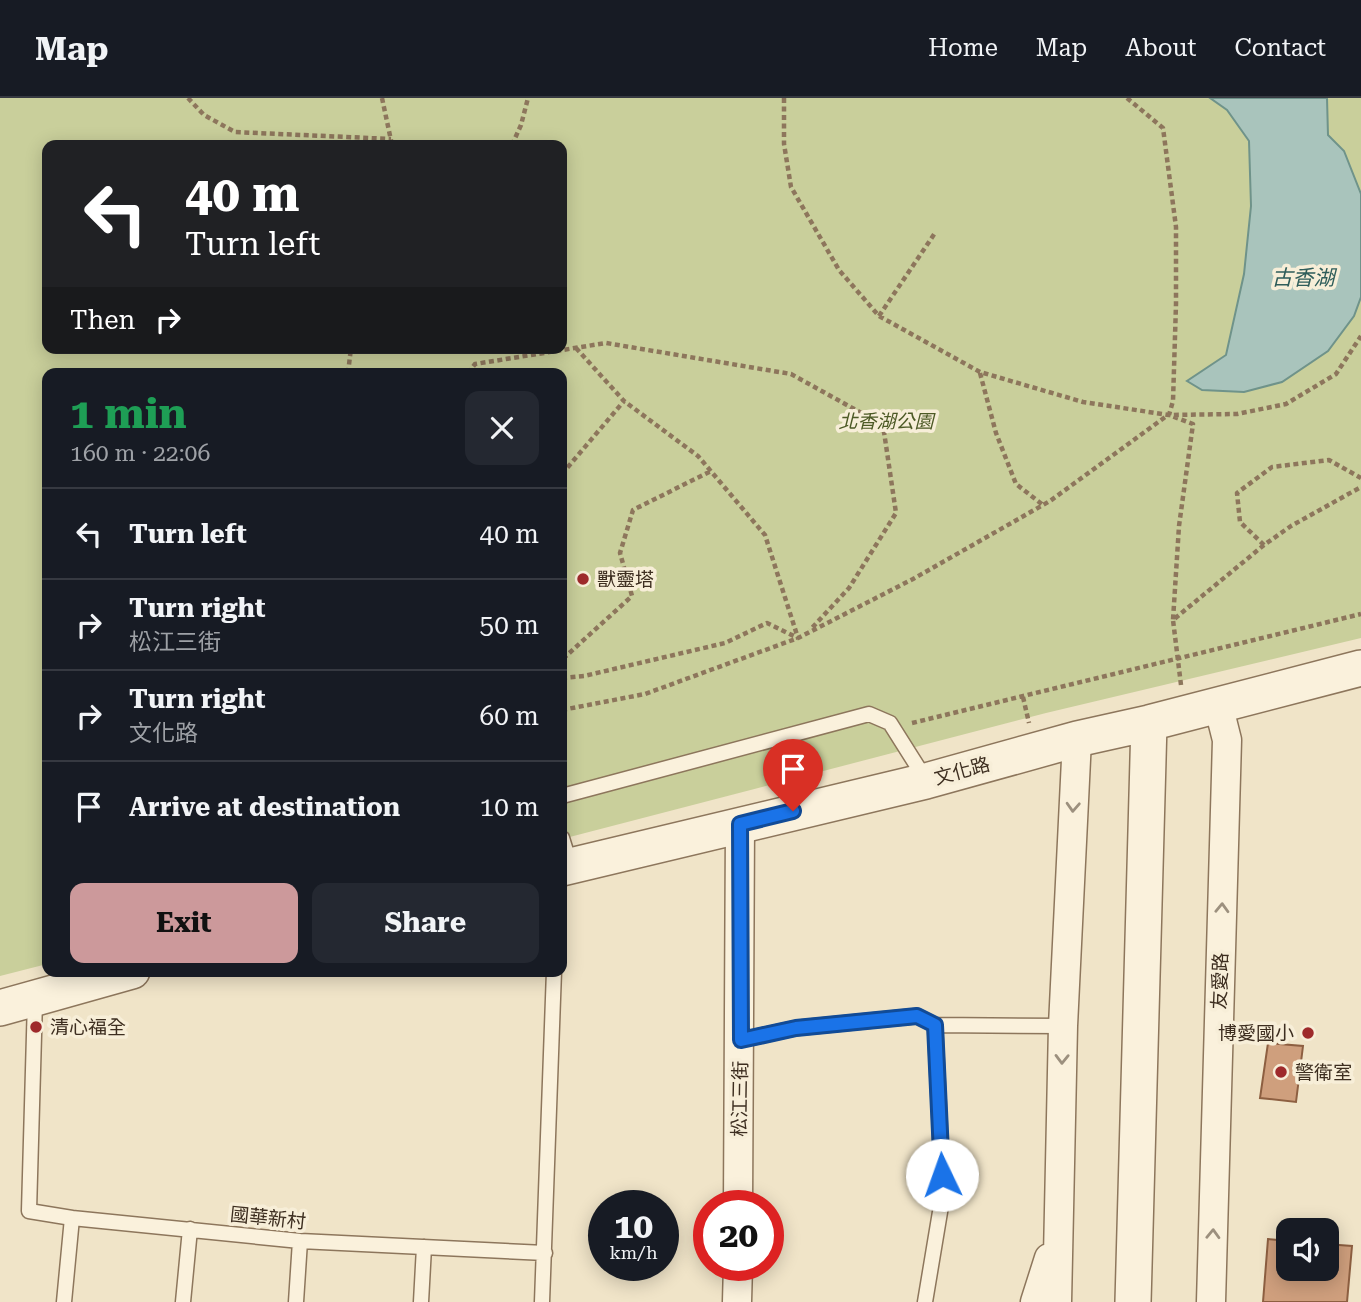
<!DOCTYPE html>
<html lang="en">
<head>
<meta charset="utf-8">
<style>
	:root { --surface:#171b24; --page:#242831; --text:#f1f3f6; --muted:#9ea1a6; --line:#363941; --accent:#cc999b }
	body { margin:0; font-family:"Roboto Serif","Noto Sans TC",serif; background:var(--page); color:var(--text); height:100vh; display:flex; flex-direction:column; font-size:26px; white-space:nowrap }
	* { box-sizing:border-box; margin:0 }
	p { font-size:23px; color:var(--muted) }
	.icon { flex:none; width:38px; height:38px; fill:none; stroke:currentColor; stroke-width:2; stroke-linecap:round; stroke-linejoin:round }
	.map { position:relative; flex:1; overflow:hidden }
	.panel { position:absolute; left:42px; top:270px; width:525px; height:609px; display:flex; flex-direction:column; background:var(--surface); border-radius:14px; box-shadow:0 4px 18px #0003 }
	.panel>* { flex:none }
	.hud { position:absolute; left:42px; top:42px; width:525px; height:214px; border-radius:14px; box-shadow:0 4px 18px #0003; background:#202124; color:#fff; overflow:hidden }
	.buttons { position:absolute; left:1276px; top:1120px; display:grid; gap:14px }
	.buttons a { display:grid; place-items:center; width:63px; height:63px; border-radius:14px; background:var(--surface); box-shadow:0 4px 18px #0003; font-size:35px }
	.speed { position:absolute; left:588px; top:1092px; display:flex; gap:14px; font-size:35px; font-weight:700; text-align:center }
	.speed>* { display:grid; place-content:center; width:91px; height:91px; border-radius:50%; background:var(--surface); box-shadow:0 4px 18px #0003; line-height:1 }
	.speed small { font-size:18px; font-weight:400 }
	.speed .limit { border:10px solid #d22; background:#fff; color:#111 }
	.pin { position:absolute; display:grid; place-items:center; width:60px; height:60px; color:#fff; margin:-72px -30px; border-radius:50% 50% 50% 0; rotate:-45deg; box-shadow:0 0 7px #0007 }
	.pin .icon { rotate:45deg }
	.me { position:absolute; width:77px; margin:-38px; rotate:357deg; stroke-linejoin:round; filter:drop-shadow(0 0 5px #0008) }
	.turn { display:flex; align-items:center; gap:24px; height:147px; padding:0 28px; font-size:32px }
	.turn .icon { width:91px; height:91px; stroke-width:2.5 }
	.turn b { display:block; font-size:49px; line-height:60px }
	.then { display:flex; align-items:center; height:66px; padding:0 28px; background:#0003; gap:14px; font-size:26px }
	.round { display:grid; place-items:center; flex:none; width:74px; height:74px; border-radius:14px; background:var(--page) }
	.overview { display:flex; align-items:center; justify-content:space-between; height:119px; padding:0 28px }
	h1 { font-size:42px; font-weight:700; line-height:52px; color:#1e9e55 }
	.action { display:flex; gap:14px; margin-top:auto; padding:14px 28px }
	.action a { flex:1; height:80px; border-radius:14px; background:var(--accent); color:#111; font-size:28px; font-weight:700; line-height:80px; text-align:center }
	.action a+a { background:var(--page); color:var(--text) }
	ul { padding:0; list-style:none }
	li { display:flex; align-items:center; gap:21px; height:91px; padding:0 28px; border-top:2px solid var(--line) }
	li div { flex:1 }
	li b { display:block; font-size:26px }
	li em { font-style:normal }
	header { display:flex; align-items:center; gap:42px; box-sizing:border-box; height:98px; padding:0 35px; background:var(--surface); border-bottom:2px solid var(--line) }
	header strong { font-size:33px }
	nav { display:flex; gap:38px; margin-inline-start:auto; font-size:24px }
	.map>svg:first-child { display:block }
	.green { fill:#c9cf9b; fill-rule:evenodd }
	.water { fill:#a9c4bc; stroke:#6f938a; stroke-width:2 }
	.building { fill:#cf9f7d; stroke:#8d5f41; stroke-width:2 }
	.lines { fill:none; stroke-linecap:round; stroke-linejoin:round }
	.service-casing { stroke:#8d765c; stroke-width:17 }
	.minor-casing { stroke:#8d765c; stroke-width:31 }
	.tertiary-casing { stroke:#8d765c; stroke-width:38 }
	.path { stroke:#8d765c; stroke-width:4.5; stroke-dasharray:5 3.5; stroke-linecap:butt }
	.service { stroke:#faf1dc; stroke-width:14 }
	.minor { stroke:#faf1dc; stroke-width:28 }
	.tertiary { stroke:#faf1dc; stroke-width:35 }
	.oneway { stroke:#9c907e }
	.route-casing { stroke:#114b97; stroke-width:18 }
	.route { stroke:#1a73e8; stroke-width:12 }
	.poi-dot { fill:#9e2a2b; stroke:#f7eed8; stroke-width:2.5 }
	.labels { text-anchor:middle; dominant-baseline:central; stroke-width:7; stroke-linejoin:round; paint-order:stroke }
	.park-label { font-size:19px; font-style:italic; fill:#4d5a26; stroke:#f7eed8 }
	.poi-label { font-size:19px; fill:#3d2e20; stroke:#f7eed8; text-anchor:start }
	.street-label { font-size:19px; fill:#3d2e20; stroke:#f7eed8 }
	.water-label { font-size:21px; font-style:italic; fill:#2f5d5a; stroke:#f7eed8 }
</style>
</head>
<body>
<header>
<strong>Map</strong>
<nav><a>Home</a><a>Map</a><a>About</a><a>Contact</a></nav>
</header>
<div class="map">
<svg width="1361" height="1204" viewBox="0 0 1361 1204">
	<rect width="100%" height="100%" fill="#f0e4c8"/>
	<path class="green" d="M0,0H1361V540L1046,615L562,741V275H47V866L0,878ZM47,47H562V250H47Z"/>
	<path class="water" d="M1210,0H1327L1328,37L1344,53L1361,96V199L1354,218L1328,253L1282,284L1244,294L1202,292L1187,283L1226,257L1244,176L1251,108L1249,43L1227,12Z"/>
	<path class="building" d="M1268,945L1303,948L1296,1004L1260,1000Z
		M1268,1141L1288,1143V1171H1326V1146L1352,1148L1347,1204H1263Z"/>
	<g class="lines">
		<defs>
			<path id="service" d="M562,698L869,616L890,625L926,682
				M562,740L571,769
				M35,902L29,1113L72,1120
				M935,927L1063,928
				M741,942L796,930L917,918L935,927L943,1096L925,1204
				M64,1204L72,1120L300,1143L545,1155
				M183,1204L190,1131
				M296,1204L300,1143
				M421,1204L424,1149
				M542,1204L554,873"/>
			<path id="minor" d="M738,1108L740,726
				M737,1204L738,1167
				M1035,1204L1049,1160
				M1057,1204L1063,928L1077,641
				M1211,1204L1227,642L1218,606"/>
			<path id="tertiary" d="M562,770L926,683L1077,641L1149,625L1361,570
				M0,910L132,873
				M1133,1204L1149,625"/>
		</defs>
		<use href="#service" class="service-casing"/>
		<use href="#minor" class="minor-casing"/>
		<use href="#tertiary" class="tertiary-casing"/>
		<path class="path" d="M188,0L204,17L235,34L391,41
			M382,0L392,47
			M784,0V46L791,89L839,172L879,218L980,274L1083,304L1169,317L1237,316L1286,306L1336,276L1361,238
			M1127,0L1163,30L1176,129V206L1173,303L1169,317L1193,326L1179,428L1173,522
			M512,47L521,27L528,0
			M879,218L935,135
			M576,250L624,303L698,358L765,437L798,540
			M348,275L351,250
			M468,275L475,266L606,245L791,276L883,327L896,415L849,490L810,532
			M980,275L996,335L1016,386L1043,407
			M562,376L624,303
			M1264,447L1240,424L1237,395L1272,369L1329,362L1361,380
			M562,558H566L632,498L620,455L633,412L711,373
			M562,580L584,578L725,545L767,525L798,540
			M1181,587L1173,522L1264,447L1291,428L1361,389
			M1023,599L1029,625
			M562,612L645,596L798,540L913,481L1050,403L1168,317
			M912,625L1361,516"/>
		<use href="#service" class="service"/>
		<use href="#minor" class="minor"/>
		<use href="#tertiary" class="tertiary"/>
	</g>
	<defs><path id="oneway-chevron" d="M-2-3.5L2.5 0L-2 3.5" fill="none" stroke-width="1.6" stroke-linecap="round" stroke-linejoin="round" transform="scale(1.75)"/></defs>
	<g class="oneway">
		<use href="#oneway-chevron" transform="translate(1073 709) rotate(93)"/>
		<use href="#oneway-chevron" transform="translate(1222 810) rotate(-88)"/>
		<use href="#oneway-chevron" transform="translate(1062 961) rotate(91)"/>
		<use href="#oneway-chevron" transform="translate(1213 1136) rotate(-88)"/>
	</g>
	<g class="lines">
		<defs>
			<path id="route" d="M793,713L740,726L741,942L796,930L917,918L935,927L942,1077"/>
		</defs>
		<use href="#route" class="route-casing"/>
		<use href="#route" class="route"/>
	</g>
	<g class="poi-dot">
		<circle cx="583" cy="481" r="7"/>
		<circle cx="36" cy="929" r="7"/>
		<circle cx="1308" cy="935" r="7"/>
		<circle cx="1281" cy="974" r="7"/>
	</g>
	<g class="labels">
		<g class="park-label">
			<text x="886" y="323">北香湖公園</text>
		</g>
		<g class="poi-label">
			<text x="597" y="481">獸靈塔</text>
			<text x="50" y="929">清心福全</text>
			<text x="1294" y="935" text-anchor="end">博愛國小</text>
			<text x="1295" y="974">警衛室</text>
		</g>
		<g class="street-label">
			<text transform="translate(962 673) rotate(-15)">文化路</text>
			<text transform="translate(1220 883) rotate(-88)">友愛路</text>
			<text transform="translate(740 1001) rotate(-89)">松江三街</text>
			<text transform="translate(268 1120) rotate(6)">國華新村</text>
		</g>
		<g class="water-label">
			<text x="1303" y="180">古香湖</text>
		</g>
	</g>
</svg>
<div class="buttons">
<a><svg class="icon" aria-label="sound" viewBox="0 0 24 24"><path d="M4 9h4l5-4v14l-5-4H4zM17 9q2 3 0 6"/></svg></a>
</div>
<div class="speed"><div>10<small>km/h</small></div><div class="limit">20</div></div>
<div class="pin" style="left:793px;top:713px;background:#d93025"><svg class="icon" aria-label="arrive" viewBox="0 0 24 24"><path d="M6 21V4h12l-3 4 3 4H6"/></svg></div>
<svg class="me" style="left:942px;top:1077px" viewBox="-20 -20 40 40"><circle r="19" fill="#fff"/><path d="M0-13L10 11 0 6-10 11z" fill="#1a73e8"/></svg>
<div class="hud">
<div class="turn"><svg class="icon" aria-label="left" viewBox="0 0 24 24"><path d="M17 20v-9H6M10 6l-5 5 5 5"/></svg><div><b>40 m</b>Turn left</div></div>
<div class="then">Then<svg class="icon" aria-label="right" viewBox="0 0 24 24"><path d="M7 20v-9h11M14 6l5 5-5 5"/></svg></div>
</div>
<section class="panel">
<div class="overview"><div><h1>1 min</h1><p>160 m · 22:06</p></div><a class="round"><svg class="icon" aria-label="close" viewBox="0 0 24 24"><path d="M6 6l12 12M18 6L6 18"/></svg></a></div>
<ul>
<li><svg class="icon" aria-label="left" viewBox="0 0 24 24"><path d="M17 20v-9H6M10 6l-5 5 5 5"/></svg><div><b>Turn left</b></div><em>40 m</em></li>
<li><svg class="icon" aria-label="right" viewBox="0 0 24 24"><path d="M7 20v-9h11M14 6l5 5-5 5"/></svg><div><b>Turn right</b><p>松江三街</p></div><em>50 m</em></li>
<li><svg class="icon" aria-label="right" viewBox="0 0 24 24"><path d="M7 20v-9h11M14 6l5 5-5 5"/></svg><div><b>Turn right</b><p>文化路</p></div><em>60 m</em></li>
<li><svg class="icon" aria-label="arrive" viewBox="0 0 24 24"><path d="M6 21V4h12l-3 4 3 4H6"/></svg><div><b>Arrive at destination</b></div><em>10 m</em></li>
</ul>
<div class="action"><a>Exit</a><a>Share</a></div>
</section>
</div>
</body>
</html>
